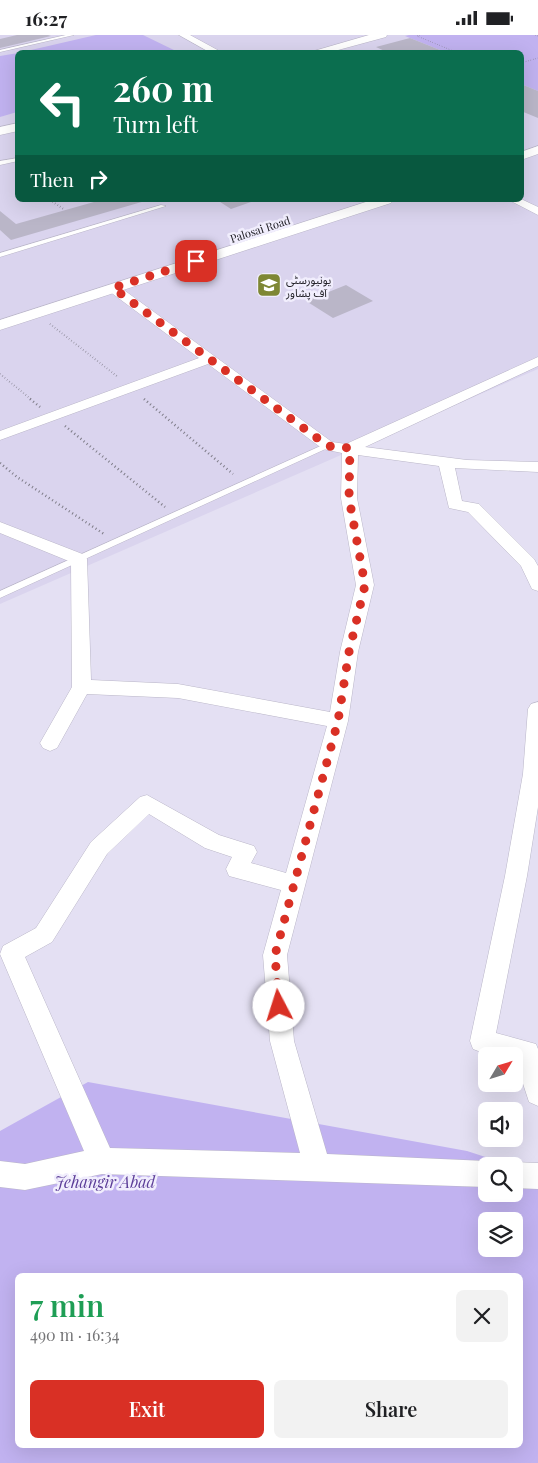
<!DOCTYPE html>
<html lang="en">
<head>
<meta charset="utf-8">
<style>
	:root { --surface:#fff; --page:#f2f2f2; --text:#202124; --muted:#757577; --accent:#d93025 }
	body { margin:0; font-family:"Playfair Display","Noto Sans Arabic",serif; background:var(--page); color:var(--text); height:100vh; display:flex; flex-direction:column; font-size:19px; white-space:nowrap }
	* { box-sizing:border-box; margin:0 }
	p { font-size:16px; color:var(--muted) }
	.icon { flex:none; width:28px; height:28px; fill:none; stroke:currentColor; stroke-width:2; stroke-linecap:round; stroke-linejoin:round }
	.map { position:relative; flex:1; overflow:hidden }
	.details { position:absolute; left:15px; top:1238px; width:508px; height:175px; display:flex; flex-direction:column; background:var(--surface); border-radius:8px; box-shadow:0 5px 20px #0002 }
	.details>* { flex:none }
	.guide { position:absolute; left:15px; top:15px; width:509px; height:152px; border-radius:8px; box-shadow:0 5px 20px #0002; background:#0b6e4f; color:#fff; overflow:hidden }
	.needle { width:32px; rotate:52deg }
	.buttons { position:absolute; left:478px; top:1012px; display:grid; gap:10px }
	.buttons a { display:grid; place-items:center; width:45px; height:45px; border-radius:8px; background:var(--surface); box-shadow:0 5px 20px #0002; font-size:25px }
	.pin { position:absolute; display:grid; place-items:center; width:42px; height:42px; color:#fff; margin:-21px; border-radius:10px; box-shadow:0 2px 8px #0006 }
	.me { position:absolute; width:55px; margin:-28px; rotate:355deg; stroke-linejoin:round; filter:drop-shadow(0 0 4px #0008) }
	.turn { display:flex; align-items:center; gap:18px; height:105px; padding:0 15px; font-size:22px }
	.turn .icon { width:65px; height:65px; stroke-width:2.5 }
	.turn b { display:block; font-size:35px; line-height:42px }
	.then { display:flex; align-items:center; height:48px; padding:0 15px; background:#0003; gap:10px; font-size:19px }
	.round { display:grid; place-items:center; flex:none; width:52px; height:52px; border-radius:8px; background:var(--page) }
	.headline { display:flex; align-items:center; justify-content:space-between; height:85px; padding:0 15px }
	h1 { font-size:30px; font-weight:600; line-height:38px; color:#1e9e55 }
	.button { display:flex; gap:10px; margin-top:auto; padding:10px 15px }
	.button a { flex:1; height:58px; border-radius:8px; background:var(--accent); color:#fff; font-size:20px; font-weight:600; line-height:58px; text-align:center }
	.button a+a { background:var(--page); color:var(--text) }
	.status { display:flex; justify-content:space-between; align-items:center; height:35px; padding:0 25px; background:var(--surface); direction:ltr }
	.status svg { height:14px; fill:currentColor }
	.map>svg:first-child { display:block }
	.built { fill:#dad4ee; fill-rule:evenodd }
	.green { fill:#c1b2f0; fill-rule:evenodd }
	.building { fill:#bab6c8 }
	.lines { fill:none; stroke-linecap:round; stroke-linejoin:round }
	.service-casing { stroke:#bab6c8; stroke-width:1 }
	.minor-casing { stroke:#bab6c8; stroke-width:1 }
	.tertiary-casing { stroke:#bab6c8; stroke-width:1 }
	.path-far2 { stroke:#7f7d89; stroke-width:1; stroke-dasharray:0.5 2; stroke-linecap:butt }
	.path-far1 { stroke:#7f7d89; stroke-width:2; stroke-dasharray:0.5 2.5; stroke-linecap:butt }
	.path { stroke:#7f7d89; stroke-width:2.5; stroke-dasharray:1 3; stroke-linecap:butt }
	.service { fill:#fff; fill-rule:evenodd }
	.minor { fill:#fff; fill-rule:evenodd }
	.tertiary { fill:#fff; fill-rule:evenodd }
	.route { stroke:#d93025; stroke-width:9; stroke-dasharray:0 16.2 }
	.labels { text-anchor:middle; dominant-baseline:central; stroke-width:5; stroke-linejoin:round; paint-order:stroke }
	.far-street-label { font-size:11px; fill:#222127; stroke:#f1eefd }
	.far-poi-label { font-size:11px; fill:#222127; stroke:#f1eefd; text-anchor:start }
	.near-park-label { font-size:16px; font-style:italic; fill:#5c3e98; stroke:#f1eefd }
</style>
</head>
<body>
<div class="status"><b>16:27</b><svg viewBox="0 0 49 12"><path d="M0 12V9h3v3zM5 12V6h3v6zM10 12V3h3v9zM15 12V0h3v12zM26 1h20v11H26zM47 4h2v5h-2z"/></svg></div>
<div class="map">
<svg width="538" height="1428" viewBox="0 0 538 1428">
	<rect width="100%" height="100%" fill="#e4e0f3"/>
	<path class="built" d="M0,0H538V334L0,569ZM18,18H521V165H18Z"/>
	<path class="green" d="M96,0H143L178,17L18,18Z
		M409,0H538V56L521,49V18L445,17L405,1Z
		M18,18L17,77L0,82V21Z
		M88,1047L467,1116L513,1131H486V1159H514V1132L538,1140V1428H0V1096ZM486,1186H514V1214H486ZM18,1240H520V1410H18Z"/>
	<path class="building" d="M17,0H48L51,1L0,13V4Z
		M410,3L445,17V18H389L376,12Z
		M521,49L538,56V83L521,76V70L523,69L521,68Z
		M101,165L145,166L11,205L0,195V176L16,189Z
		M217,165H257L231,174Z
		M346,250L373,266L333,283L306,266Z"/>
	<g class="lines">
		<defs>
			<path id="service" d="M66,0H74L0,17V15Z
				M18,123V126L0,130V126Z
				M161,170L166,171L0,222V218Z
				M325,409H331L332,411L0,563V556Z"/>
			<path id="minor" d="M179,0H190L223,18H211Z
				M521,164L538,172V180L509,165Z
				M113,249L117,250L332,407L346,409L538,322V331L365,412L467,425L538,427V437L455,433L462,466L479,469L534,524L538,531V556L532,554L521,531L468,477L449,473L439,431L358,420L357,463L374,550L358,617L348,686L287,920L294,1006L327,1119L486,1126L496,1131H486V1152L102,1139L25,1155L0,1152V1126L25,1129L84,1116L0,919L3,911L36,893L91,807L140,762L147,760L219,800L254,811L257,817L251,828L286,838L327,691L178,663L87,659L57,713L50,716L43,713L40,708L72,652L71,527L0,498V487L85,520L87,524L91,645L178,649L330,677L340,617L356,550L341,463L342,418L323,414L208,329L0,405V396L199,323L109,256L107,253ZM149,779L205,813L232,822L226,834L229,841L281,855L263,920L270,1006L300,1118L110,1113L25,922L52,907L107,819Z
				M538,667V772L527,841L496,998L536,1009L538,1014V1071L529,1067L514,1021C499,1021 487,1020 473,1014L470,1006L505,841L523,739L528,674L531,669Z
				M514,1127L538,1128V1154L514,1153V1131H504Z"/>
			<path id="tertiary" d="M369,0H387L386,2L327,18H307Z
				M18,88V96L0,100V92Z
				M538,111V119L521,125V117Z
				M372,165H393L391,168L0,295V285Z"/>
		</defs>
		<use href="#service" class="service-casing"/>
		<use href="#minor" class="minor-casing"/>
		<use href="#tertiary" class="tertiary-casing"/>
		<path class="path-far2" d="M420,0L417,1L458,18
			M535,0L538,1
			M521,28L538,23"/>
		<path class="path-far1" d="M50,165L65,175
			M50,289L118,342
			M0,339L32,365"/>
		<path class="path" d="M30,364L40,372
			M144,364L233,439
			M65,391L165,472
			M0,428L17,442L104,499"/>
		<use href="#service" class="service"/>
		<use href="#minor" class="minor"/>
		<use href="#tertiary" class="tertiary"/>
	</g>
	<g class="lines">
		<path class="route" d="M196,226L113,253L328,411L350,413L349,463L365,550L349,617L338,686L275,920L279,971"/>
	</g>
	<defs>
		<symbol id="university-square" viewBox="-11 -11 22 22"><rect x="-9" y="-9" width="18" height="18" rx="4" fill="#7e8734" stroke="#f1eefd"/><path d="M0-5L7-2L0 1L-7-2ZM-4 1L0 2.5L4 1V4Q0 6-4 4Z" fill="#fff"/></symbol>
	</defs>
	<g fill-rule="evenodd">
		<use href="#university-square" x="255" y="236" width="28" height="28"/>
	</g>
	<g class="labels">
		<g class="far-street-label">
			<text transform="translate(260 194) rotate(-18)">Palosai Road</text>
		</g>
		<g class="far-poi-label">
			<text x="286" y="244">یونیورسٹی<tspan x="286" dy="13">آف پشاور</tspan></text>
		</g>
		<g class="near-park-label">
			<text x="105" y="1146">Jehangir Abad</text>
		</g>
	</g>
</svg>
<div class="buttons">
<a><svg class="needle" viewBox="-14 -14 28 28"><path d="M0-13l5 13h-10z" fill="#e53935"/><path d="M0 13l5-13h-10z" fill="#757577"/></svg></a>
<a><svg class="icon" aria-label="sound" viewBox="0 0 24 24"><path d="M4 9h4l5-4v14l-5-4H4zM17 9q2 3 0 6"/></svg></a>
<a><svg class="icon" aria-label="search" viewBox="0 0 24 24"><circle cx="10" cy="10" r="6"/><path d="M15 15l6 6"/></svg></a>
<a><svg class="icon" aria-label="layers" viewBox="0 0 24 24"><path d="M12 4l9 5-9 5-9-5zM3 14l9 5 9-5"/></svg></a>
</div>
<div class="pin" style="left:196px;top:226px;background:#d93025"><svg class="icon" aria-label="arrive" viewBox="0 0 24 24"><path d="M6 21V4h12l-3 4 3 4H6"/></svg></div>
<svg class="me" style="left:279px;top:971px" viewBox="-20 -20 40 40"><circle r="19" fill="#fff"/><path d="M0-13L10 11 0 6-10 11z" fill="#d93025"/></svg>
<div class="guide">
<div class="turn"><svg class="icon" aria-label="left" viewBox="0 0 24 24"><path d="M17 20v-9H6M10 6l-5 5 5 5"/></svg><div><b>260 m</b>Turn left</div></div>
<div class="then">Then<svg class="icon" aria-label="right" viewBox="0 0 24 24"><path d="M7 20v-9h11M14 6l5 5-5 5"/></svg></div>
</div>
<section class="details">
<div class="headline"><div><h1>7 min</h1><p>490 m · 16:34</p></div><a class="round"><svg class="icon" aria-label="close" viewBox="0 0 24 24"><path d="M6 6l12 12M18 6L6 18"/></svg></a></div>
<div class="button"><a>Exit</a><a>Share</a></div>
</section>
</div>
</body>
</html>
